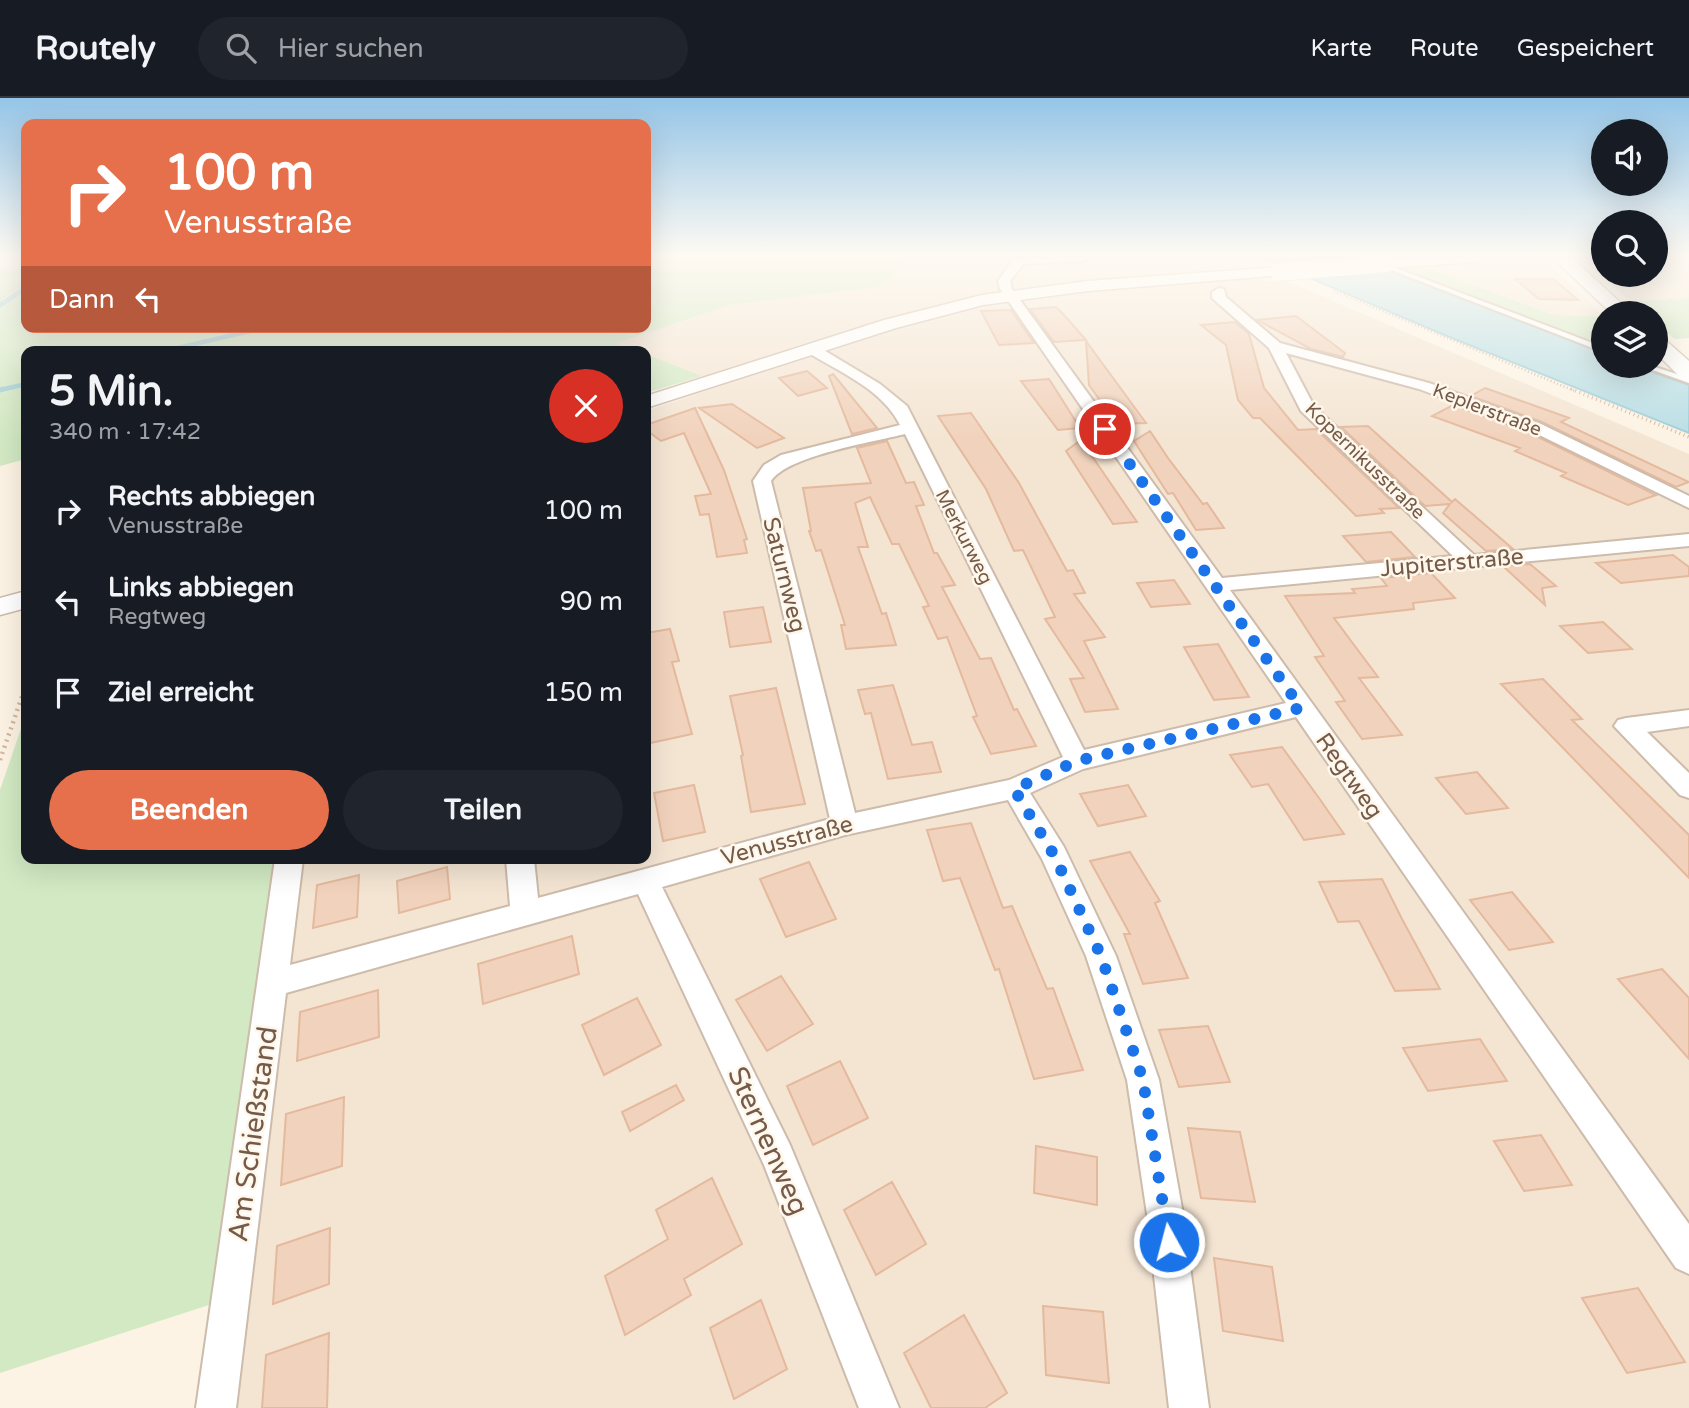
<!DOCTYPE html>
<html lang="de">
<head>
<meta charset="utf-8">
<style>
	:root { --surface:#171b24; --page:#20242c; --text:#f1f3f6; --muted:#9ea1a6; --line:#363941; --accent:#e5704b }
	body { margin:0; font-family:"Varela Round",sans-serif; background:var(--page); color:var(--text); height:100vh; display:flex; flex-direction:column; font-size:26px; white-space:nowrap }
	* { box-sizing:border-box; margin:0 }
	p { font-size:23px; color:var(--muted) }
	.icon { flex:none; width:38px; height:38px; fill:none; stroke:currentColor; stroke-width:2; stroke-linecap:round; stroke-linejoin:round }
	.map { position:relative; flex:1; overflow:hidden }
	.sheet { position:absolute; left:21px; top:248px; width:630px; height:518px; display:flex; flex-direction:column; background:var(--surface); border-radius:14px; box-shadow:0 7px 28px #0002 }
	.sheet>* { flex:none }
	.banner { position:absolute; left:21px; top:21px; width:630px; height:214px; border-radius:14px; box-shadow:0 7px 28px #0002; background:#e5704b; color:#fff; overflow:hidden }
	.controls { position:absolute; left:1591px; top:21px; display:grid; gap:14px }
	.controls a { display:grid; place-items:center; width:77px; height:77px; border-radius:50%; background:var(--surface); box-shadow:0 7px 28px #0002; font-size:35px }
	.pin { position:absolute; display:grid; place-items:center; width:60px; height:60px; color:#fff; margin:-30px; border:4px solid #fff; border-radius:50%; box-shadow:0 2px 7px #0007 }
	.me { position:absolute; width:77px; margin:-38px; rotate:353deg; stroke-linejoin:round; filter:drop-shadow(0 0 5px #0008) }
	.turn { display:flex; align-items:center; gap:24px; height:147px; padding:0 28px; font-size:32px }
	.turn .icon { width:91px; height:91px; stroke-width:2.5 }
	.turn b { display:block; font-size:49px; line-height:60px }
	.then { display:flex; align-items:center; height:66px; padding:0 28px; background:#0003; gap:14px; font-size:26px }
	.round { display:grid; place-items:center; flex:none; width:74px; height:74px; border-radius:37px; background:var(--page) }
	.summary { display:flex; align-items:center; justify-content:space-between; height:119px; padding:0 28px }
	h1 { font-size:42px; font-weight:700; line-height:52px }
	.primary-button { display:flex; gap:14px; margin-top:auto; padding:14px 28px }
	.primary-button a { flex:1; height:80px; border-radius:42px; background:var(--accent); color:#fff; font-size:28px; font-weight:700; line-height:80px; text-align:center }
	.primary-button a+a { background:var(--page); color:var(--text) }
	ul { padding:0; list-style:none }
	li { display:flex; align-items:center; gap:21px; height:91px; padding:0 28px }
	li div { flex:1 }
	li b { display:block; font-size:26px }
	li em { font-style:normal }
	header { display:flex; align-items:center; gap:42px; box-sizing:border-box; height:98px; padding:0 35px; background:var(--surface); border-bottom:2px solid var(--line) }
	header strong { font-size:33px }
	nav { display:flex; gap:38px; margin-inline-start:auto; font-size:24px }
	.search { width:490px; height:63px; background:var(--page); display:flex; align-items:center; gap:18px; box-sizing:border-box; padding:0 24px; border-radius:38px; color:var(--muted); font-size:26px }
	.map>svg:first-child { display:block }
	.residential { fill:#f4e5d3 }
	.green { fill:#d2e9c3 }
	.water { fill:#b9dee5; stroke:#9fcdd7; stroke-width:2 }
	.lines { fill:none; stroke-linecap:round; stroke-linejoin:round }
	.stream-far1 { stroke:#9fcdd7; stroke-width:4.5 }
	.stream { stroke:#9fcdd7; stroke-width:5 }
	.building { fill:#f1d2bc; stroke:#e4b99d; stroke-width:2 }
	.service-casing { stroke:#cdbbab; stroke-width:4 }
	.minor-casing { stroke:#cdbbab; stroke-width:4 }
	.tertiary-casing { stroke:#cdbbab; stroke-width:3 }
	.secondary-casing { stroke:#d2bdab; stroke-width:3 }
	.path-far2 { stroke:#d6b59f; stroke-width:2.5; stroke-dasharray:1 2.5; stroke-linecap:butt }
	.path-far1 { stroke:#d6b59f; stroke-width:3.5; stroke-dasharray:1 3.5; stroke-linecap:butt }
	.path { stroke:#d6b59f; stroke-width:4.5; stroke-dasharray:2 4.5; stroke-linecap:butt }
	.service { fill:#fff; fill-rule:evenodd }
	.minor { fill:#fff; fill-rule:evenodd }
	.tertiary { fill:#fff; fill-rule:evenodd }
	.secondary { fill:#fff; fill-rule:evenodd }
	.tertiary-bridge-casing { stroke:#cdbbab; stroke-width:19; stroke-linecap:butt }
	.tertiary-bridge { stroke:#fff; stroke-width:18 }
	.route { stroke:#1a73e8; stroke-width:12; stroke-dasharray:0 21.6 }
	.labels { text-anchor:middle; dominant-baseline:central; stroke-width:5; stroke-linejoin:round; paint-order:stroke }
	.far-street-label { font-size:19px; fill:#745a4a; stroke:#fff7ea }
	.street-label { font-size:23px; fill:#745a4a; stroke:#fff7ea }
	.near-street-label { font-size:28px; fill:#745a4a; stroke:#fff7ea }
</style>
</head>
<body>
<header>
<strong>Routely</strong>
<div class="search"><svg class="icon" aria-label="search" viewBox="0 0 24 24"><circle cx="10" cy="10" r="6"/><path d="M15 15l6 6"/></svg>Hier suchen</div>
<nav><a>Karte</a><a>Route</a><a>Gespeichert</a></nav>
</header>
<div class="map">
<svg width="1689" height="1310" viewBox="0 0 1689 1310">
	<rect width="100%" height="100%" fill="#fcf3e4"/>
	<path class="residential" d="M908,159H1225L1267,183L1284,182L1689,356V1310H208L278,761H646V313L720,288L702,278L646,256V254L616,245L729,207L886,188Z
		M1603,159V177H1656V159H1689V200L1630,203L1586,164L1589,160Z
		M1503,162H1538L1549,166L1603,218L1554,217L1423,168Z"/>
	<path class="green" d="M646,159H908L886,188L729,207L617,245L639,254H26V361L0,368V171L26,164V229H646Z
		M1423,168L1554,217L1603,218V249L1394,170Z
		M1689,200V240L1675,241L1656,225V215H1644L1630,203Z
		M646,256L702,278L646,295Z
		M26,616V761H278L218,1204L0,1275V692Z"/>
	<path class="water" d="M1260,159H1354L1603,255V268H1636L1689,287V335L1452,240Z"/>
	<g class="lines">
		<path class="stream-far1" d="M0,207L26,190
			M160,254L268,229
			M0,292L26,286"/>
		<path class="stream" d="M0,292L3,291"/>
	</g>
	<path class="building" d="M1515,181H1553L1578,202L1539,201Z
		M1056,209L1064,217L1086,242L1054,244L1030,211Z
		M1011,212L1034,245L999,247L981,213Z
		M1296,218L1345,255L1343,259L1311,251L1257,222Z
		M1235,224L1249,236L1264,290L1298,332L1316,331L1399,410L1380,411L1384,415L1356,418L1260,320H1253L1238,302L1226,247L1201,227Z
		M1086,243L1146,325L1117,326L1089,287Z
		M807,273L827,290L798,298L779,280Z
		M833,276L877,330L852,336L829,278Z
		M1049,281L1080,330L1058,332L1021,283Z
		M1485,290L1569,320L1561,324L1689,384L1676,389L1542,324L1471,298Z
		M732,306L784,340L757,350L699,310Z
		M1453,307L1528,334L1656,397L1628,407L1561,378L1566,375L1515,353L1520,350L1432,318Z
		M695,310L724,372L747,441L744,442L747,455L717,459L709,416L700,417L695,398L711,396L684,335L661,343L646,332V327Z
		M971,315L1019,385L1067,473L1073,472L1085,495L1074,496L1105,539L1084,543L1118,611L1085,614L1070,581L1084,580L1045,521L1055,519L1023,452L1014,453L986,391L938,318Z
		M1368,328L1452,404L1455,401L1513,451L1486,453L1443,415L1450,406L1425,408L1341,329Z
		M1150,333L1168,360L1203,406L1207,405L1224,430L1196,432L1173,395L1168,396L1134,343Z
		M1081,342L1137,424L1113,426L1066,353Z
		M887,343L906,385L914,384L924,407L916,408L934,455H937L955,487L942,489L980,561L991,560L1014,612L1017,611L1036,648L991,656L973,619L977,618L947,539L938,541L923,509L929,508L899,446H892L870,399L855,405L868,449H858L882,516L886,515L896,547L846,551L841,527H845L832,486L821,452L816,453L809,433H811L803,390L871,385L857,350Z
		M1391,434L1415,459L1366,464L1343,438Z
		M1673,457L1689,469V478L1621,485L1596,465Z
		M1530,466L1556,488L1542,490L1545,507L1503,468Z
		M1431,475L1455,500L1413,505L1414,511L1334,520L1378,579L1359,580L1402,637L1362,641L1336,604L1345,603L1315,559L1324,558L1285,498L1355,495L1352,491L1387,488L1381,480Z
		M1174,482L1190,506L1151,509L1137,485Z
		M763,509L771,544L730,549L724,514Z
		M1603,524L1632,551L1588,555L1560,528Z
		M670,531L679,563L672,564L692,636L646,646V535Z
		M1218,546L1249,599L1214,602L1184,549Z
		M1543,581L1582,621L1572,622L1689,737V780L1501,586Z
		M893,587L912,647L932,644L941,674L888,681L871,615L865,616L858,592Z
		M776,590L805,706L751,714L741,658L743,657L730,598Z
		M1282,649L1319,700L1344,736L1304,742L1268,686L1252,689L1230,657Z
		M1477,674L1508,710L1466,716L1436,680Z
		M694,687L705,734L663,743L654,695Z
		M1128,687L1146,718L1098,728L1080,696Z
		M971,725L1003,810L1012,808L1047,891L1053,890L1083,972L1034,981L999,871L995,872L960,780L943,783L927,732Z
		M1130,754L1160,803L1155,805L1188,880L1143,886L1124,836H1130L1090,763Z
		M809,764L836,821L786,839L760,781Z
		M447,769L450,801L399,815L397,783Z
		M359,777L357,819L313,830L317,787Z
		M1382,781L1402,821L1440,891L1395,893L1359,823L1338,824L1319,784Z
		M1512,794L1553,844L1509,852L1470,802Z
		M572,838L579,876L483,906L478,866Z
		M1662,871L1689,900V961L1618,881Z
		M781,878L813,926L767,953L736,902Z
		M378,892L379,939L297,963L300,914Z
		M637,900L661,947L604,977L582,927Z
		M1208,928L1230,984L1179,989L1159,932Z
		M1480,941L1507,983L1428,993L1403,950Z
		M840,963L868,1020L813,1047L787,988Z
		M676,987L684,1002L630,1033L622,1014Z
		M344,999L342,1068L281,1087L286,1016Z
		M1188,1030L1240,1034L1255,1104L1201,1100Z
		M1541,1037L1572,1087L1524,1093L1494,1043Z
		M1036,1048L1097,1059V1107L1034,1095Z
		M712,1080L742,1146L684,1181L691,1197L625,1237L605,1178L668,1141L656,1112Z
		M892,1084L926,1146L876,1177L844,1112Z
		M330,1130L329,1186L273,1206L277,1148Z
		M1214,1160L1272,1169L1283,1243L1223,1233Z
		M1638,1190L1685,1264L1627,1275L1582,1200Z
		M761,1202L787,1271L734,1301L710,1230Z
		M1043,1208L1103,1214L1109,1285L1046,1277Z
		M964,1217L1007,1295L985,1310H931L904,1255Z
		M329,1235L327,1310H262L266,1257Z"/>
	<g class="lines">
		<defs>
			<path id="service" d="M1376,164H1380L1603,249V254L1376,166Z
				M1641,268H1652L1689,280V285Z"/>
			<path id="minor" d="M1015,159H1090L1084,163L1023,166L1010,183L1012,191L1222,480L1453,458L1301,313L1269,250L1212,200V194L1219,190L1224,191L1226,199L1280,245L1429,285L1541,326L1689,398V410L1529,332L1419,291L1286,255L1314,308L1474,457L1689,436V448L1230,492L1689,1126V1176L1676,1170L1296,619L1083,671L1030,695L1064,749L1116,858L1159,982L1183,1116L1209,1310H1169L1147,1116L1127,982L1086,858L1042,761L1008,702L845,737L662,789L790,1047L899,1310H859L764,1067L638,796L286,895L236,1310H196L275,761H303L290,867L510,808L506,761H534L538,800L830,721L753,383L764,367L781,357L900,327C883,292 840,274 807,254L805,251L807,248H817L880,286L907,308L1084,652L1286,605L1000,191L998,183ZM905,336L1063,659L1009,682L855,715L771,383C787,358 873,344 905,336Z
				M1689,612V628L1647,634L1689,675V700L1680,697L1614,628L1618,622L1626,620Z"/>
			<path id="tertiary" d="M1414,159H1488L1480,164L1387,170L1379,165L1387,160Z
				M1279,169L1285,171L1287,174L1285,177L1088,193L983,207L896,230L646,310V298L884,222L982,197L1088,183Z
				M26,493V510L0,517V500Z"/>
			<path id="secondary" d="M1552,159H1571L1632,215H1611Z
				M1656,238L1663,240L1689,263V281L1681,280L1656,255Z"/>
		</defs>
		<use href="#service" class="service-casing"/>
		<use href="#minor" class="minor-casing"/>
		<use href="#tertiary" class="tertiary-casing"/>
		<use href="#secondary" class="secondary-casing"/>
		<path class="path-far2" d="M1334,193L1575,293
			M0,200L26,183"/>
		<path class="path-far1" d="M1571,291L1689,339"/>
		<path class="path" d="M0,662L26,587"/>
		<use href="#service" class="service"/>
		<use href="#minor" class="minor"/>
		<use href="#tertiary" class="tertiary"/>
		<use href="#secondary" class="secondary"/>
		<defs>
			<path id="tertiary-bridge" d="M1279,174L1387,165"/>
		</defs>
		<use href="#tertiary-bridge" class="tertiary-bridge-casing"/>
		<use href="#tertiary-bridge" class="tertiary-bridge"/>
	</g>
	<linearGradient id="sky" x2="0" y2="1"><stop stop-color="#95c5e7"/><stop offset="0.46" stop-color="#fefaf3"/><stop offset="1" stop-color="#fefaf3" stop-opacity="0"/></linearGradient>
	<rect width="1689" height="342" fill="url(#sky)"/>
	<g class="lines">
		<path class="route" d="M1105,331L1301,610L1077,663L1014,691L1054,757L1101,858L1143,982L1169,1144"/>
	</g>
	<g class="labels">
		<g class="far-street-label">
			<text transform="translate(1487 312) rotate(21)">Keplerstraße</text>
			<text transform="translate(1365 363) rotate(44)">Kopernikusstraße</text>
			<text transform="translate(964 439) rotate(63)">Merkurweg</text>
		</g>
		<g class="street-label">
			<text transform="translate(1452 465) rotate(-5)">Jupiterstraße</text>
			<text transform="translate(784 477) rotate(76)">Saturnweg</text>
			<text transform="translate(1349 678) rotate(55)">Regtweg</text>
			<text transform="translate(787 743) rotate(-15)">Venusstraße</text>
		</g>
		<g class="near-street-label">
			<text transform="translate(253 1036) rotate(-82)">Am Schießstand</text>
			<text transform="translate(768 1043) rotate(66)">Sternenweg</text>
		</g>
	</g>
</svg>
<div class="controls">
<a><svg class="icon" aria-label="sound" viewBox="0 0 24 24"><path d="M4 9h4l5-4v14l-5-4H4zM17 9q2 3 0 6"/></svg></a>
<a><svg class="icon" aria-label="search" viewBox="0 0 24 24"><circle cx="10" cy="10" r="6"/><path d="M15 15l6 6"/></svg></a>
<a><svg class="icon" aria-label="layers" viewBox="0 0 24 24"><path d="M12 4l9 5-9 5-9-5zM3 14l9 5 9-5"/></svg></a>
</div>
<div class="pin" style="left:1105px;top:331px;background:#d93025"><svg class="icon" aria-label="arrive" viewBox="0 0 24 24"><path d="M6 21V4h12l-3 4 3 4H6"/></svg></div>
<svg class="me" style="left:1169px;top:1144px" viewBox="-20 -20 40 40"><circle r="17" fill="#1a73e8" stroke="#fff" stroke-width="3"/><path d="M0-11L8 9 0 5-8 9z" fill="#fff"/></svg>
<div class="banner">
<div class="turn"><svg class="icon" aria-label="right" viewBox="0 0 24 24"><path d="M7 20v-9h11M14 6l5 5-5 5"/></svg><div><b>100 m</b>Venusstraße</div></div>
<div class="then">Dann<svg class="icon" aria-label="left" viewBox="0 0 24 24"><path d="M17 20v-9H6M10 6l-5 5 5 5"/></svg></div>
</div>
<section class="sheet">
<div class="summary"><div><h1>5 Min.</h1><p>340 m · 17:42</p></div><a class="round" style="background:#d93025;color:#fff"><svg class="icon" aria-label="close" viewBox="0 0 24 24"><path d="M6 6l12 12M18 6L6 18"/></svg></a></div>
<ul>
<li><svg class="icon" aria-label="right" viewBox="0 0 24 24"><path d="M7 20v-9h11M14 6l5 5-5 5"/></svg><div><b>Rechts abbiegen</b><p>Venusstraße</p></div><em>100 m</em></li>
<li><svg class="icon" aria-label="left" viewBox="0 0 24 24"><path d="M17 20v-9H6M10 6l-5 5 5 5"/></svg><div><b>Links abbiegen</b><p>Regtweg</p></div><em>90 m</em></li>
<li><svg class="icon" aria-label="arrive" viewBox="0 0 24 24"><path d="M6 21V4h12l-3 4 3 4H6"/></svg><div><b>Ziel erreicht</b></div><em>150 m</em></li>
</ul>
<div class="primary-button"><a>Beenden</a><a>Teilen</a></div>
</section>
</div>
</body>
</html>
